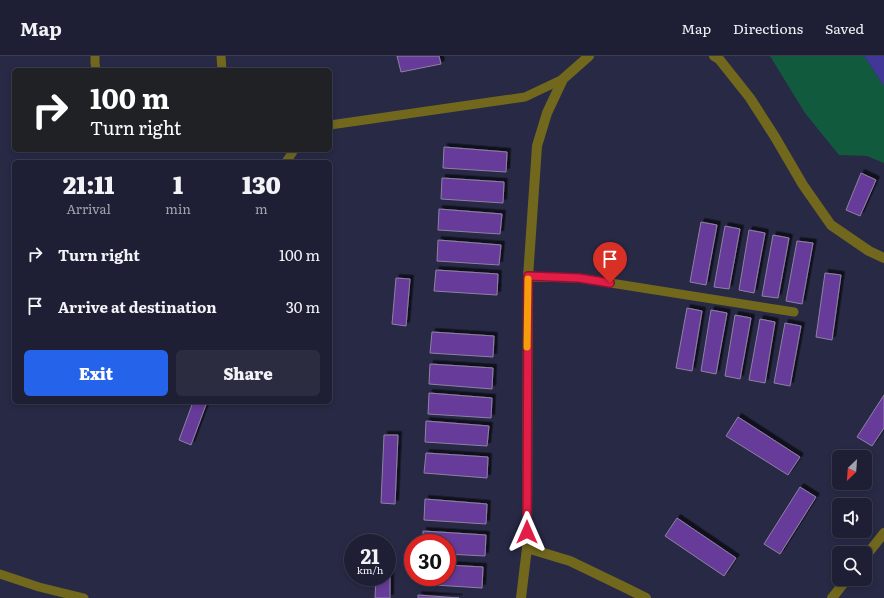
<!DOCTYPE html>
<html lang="en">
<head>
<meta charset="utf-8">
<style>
	:root { --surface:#1e1f34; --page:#2b2c40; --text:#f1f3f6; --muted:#a1a2ac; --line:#3c3d4f; --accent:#2563eb }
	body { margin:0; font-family:Literata,serif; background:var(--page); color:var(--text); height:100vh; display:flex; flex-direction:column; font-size:15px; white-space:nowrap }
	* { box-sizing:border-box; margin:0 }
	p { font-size:13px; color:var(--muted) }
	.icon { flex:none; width:22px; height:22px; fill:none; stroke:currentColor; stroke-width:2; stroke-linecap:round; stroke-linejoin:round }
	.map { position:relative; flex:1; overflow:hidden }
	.side { position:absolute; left:12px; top:104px; width:320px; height:244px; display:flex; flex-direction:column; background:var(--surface); border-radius:6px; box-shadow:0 2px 6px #0003,0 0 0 1px var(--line) }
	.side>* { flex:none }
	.guide { position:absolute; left:12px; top:12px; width:320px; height:84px; border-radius:6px; box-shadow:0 2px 6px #0003,0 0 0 1px var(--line); background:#202124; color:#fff; overflow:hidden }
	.needle { width:26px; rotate:205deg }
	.fabs { position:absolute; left:832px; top:394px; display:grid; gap:8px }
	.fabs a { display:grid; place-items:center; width:40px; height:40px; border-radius:6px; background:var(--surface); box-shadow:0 2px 6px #0003,0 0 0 1px var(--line); font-size:20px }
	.speed { position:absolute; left:344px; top:478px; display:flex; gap:8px; font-size:20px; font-weight:700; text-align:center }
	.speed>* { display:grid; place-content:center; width:52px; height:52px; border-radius:50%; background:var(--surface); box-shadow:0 2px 6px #0003,0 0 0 1px var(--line); line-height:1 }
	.speed small { font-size:10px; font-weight:400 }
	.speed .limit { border:6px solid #d22; background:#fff; color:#111 }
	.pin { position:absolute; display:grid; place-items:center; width:34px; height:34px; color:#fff; margin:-41px -17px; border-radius:50% 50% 50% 0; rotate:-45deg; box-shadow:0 0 4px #0007 }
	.pin .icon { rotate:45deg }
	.me { position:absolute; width:44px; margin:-22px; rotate:0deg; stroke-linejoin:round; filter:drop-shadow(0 0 3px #0008) }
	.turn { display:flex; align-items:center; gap:14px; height:84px; padding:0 12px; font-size:18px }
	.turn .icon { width:52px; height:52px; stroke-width:2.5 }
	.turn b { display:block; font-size:28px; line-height:34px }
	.eta { display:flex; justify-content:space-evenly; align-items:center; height:68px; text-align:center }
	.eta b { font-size:24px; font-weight:800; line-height:28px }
	.action { display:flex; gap:8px; margin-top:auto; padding:8px 12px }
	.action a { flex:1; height:46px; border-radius:6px; background:var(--accent); color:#fff; font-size:16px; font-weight:800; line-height:46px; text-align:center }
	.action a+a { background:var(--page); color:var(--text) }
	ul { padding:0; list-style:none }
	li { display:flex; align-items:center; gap:12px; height:52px; padding:0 12px }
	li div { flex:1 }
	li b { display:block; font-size:15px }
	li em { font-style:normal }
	header { display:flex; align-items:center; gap:24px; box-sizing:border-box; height:56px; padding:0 20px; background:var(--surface); border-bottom:1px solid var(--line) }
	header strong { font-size:19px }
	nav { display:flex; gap:22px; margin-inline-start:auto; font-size:14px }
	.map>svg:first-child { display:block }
	.green { fill:#125a3e }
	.water { fill:#413796 }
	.building { fill:#663b99; stroke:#8e82a2; filter:url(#shadow) }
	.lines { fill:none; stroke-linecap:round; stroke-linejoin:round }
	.lane { stroke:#71681d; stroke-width:9 }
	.street { stroke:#71681d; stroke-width:10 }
	.route-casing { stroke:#92132f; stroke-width:10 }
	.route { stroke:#e11d48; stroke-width:7 }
	.slow { stroke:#f59e0b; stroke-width:7 }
</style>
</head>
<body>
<header>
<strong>Map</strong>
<nav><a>Map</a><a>Directions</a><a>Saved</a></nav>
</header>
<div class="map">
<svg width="884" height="542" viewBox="0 0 884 542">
	<defs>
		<filter id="shadow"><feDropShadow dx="3.5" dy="-3.5" stdDeviation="0" flood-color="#0009"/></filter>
	</defs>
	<rect width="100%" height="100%" fill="#282945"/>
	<path class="green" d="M770,0H864L884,30V107L867,100L839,99L805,57Z"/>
	<path class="water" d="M864,0H884V30Z"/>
	<path class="building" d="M397,0H439L441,8L401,16Z
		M444,91L507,96L506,116L443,112Z
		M861,117L876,124L860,160L846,154Z
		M442,122L504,126L503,147L441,143Z
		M439,153L502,158L500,178L438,174Z
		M701,166L717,169L706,229L690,226Z
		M725,170L740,173L729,233L714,231Z
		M749,174L765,177L754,237L739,234Z
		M773,179L789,182L778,242L762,240Z
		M438,184L501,189L499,209L437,205Z
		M797,185L813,187L802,248L786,245Z
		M436,214L498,218L497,239L434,235Z
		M825,217L841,219L832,284L816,281Z
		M396,222L410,223L406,270L392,268Z
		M687,252L702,255L692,315L676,312Z
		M711,254L727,257L716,318L701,315Z
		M735,259L751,262L740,323L725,320Z
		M760,263L775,266L765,327L749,324Z
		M785,267L801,270L790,330L774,327Z
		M432,276L494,280L493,301L430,297Z
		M430,308L493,312L492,333L429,328Z
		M429,337L492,342L491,362L428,358Z
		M884,339V372L872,390L857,381Z
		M193,346H207L191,389L179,384Z
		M738,361L800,401L788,419L726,380Z
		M426,365L489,370L487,390L425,386Z
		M384,379H398L395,448L381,447Z
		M426,397L488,401L487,422L424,417Z
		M800,431L816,441L780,498L764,488Z
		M425,443L487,448L486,468L424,464Z
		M677,462L736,502L724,520L665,480Z
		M423,475L486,479L485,500L447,498V487H423Z
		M447,509L483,511L482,532L419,528L420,521H447Z
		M387,518H390V542H375L376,521H387Z
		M418,539L459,542H418Z"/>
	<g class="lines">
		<path class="lane" d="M95,0V7L96,14
			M221,0L222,14
			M330,69L525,41L563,23
			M286,106L294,94
			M528,221L579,222L794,256
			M0,518L39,531L84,542"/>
		<path class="street" d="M714,0L719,3L750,42L775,81L803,129L831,169L869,195L884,202
			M527,492L570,505L626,532L646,542
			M865,501L884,477
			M521,542L527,492L528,221L537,90L547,57L563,23L589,0
			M832,542L847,523"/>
	</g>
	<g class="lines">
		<defs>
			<path id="route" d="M527,476L528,220L579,222L610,227"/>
		</defs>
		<use href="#route" class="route-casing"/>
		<use href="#route" class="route"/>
		<path class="slow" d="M527,291L528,223"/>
	</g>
</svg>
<div class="fabs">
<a><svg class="needle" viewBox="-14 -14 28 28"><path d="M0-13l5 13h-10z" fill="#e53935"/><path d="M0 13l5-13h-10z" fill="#a1a2ac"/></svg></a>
<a><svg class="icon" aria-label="sound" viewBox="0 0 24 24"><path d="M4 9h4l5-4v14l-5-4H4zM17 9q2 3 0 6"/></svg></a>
<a><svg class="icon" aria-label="search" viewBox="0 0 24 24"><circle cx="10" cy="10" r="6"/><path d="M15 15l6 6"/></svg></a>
</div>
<div class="speed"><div>21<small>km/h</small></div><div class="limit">30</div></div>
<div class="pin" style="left:610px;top:227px;background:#d93025"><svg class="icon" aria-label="arrive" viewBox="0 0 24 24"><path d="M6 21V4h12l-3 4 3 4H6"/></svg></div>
<svg class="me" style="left:527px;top:476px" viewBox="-20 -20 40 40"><path d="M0-17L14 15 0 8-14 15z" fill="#e11d48" stroke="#fff" stroke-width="4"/></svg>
<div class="guide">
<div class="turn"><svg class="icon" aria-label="right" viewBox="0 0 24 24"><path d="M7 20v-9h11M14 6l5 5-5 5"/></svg><div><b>100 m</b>Turn right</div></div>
</div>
<section class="side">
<div class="eta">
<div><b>21:11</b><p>Arrival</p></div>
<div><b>1</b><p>min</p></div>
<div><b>130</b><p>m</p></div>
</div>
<ul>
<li><svg class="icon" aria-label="right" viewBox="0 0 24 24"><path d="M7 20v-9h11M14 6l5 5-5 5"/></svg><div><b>Turn right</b></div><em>100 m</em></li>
<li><svg class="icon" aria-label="arrive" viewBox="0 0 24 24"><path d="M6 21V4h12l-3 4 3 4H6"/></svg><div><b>Arrive at destination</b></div><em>30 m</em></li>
</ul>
<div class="action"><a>Exit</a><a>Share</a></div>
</section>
</div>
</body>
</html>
